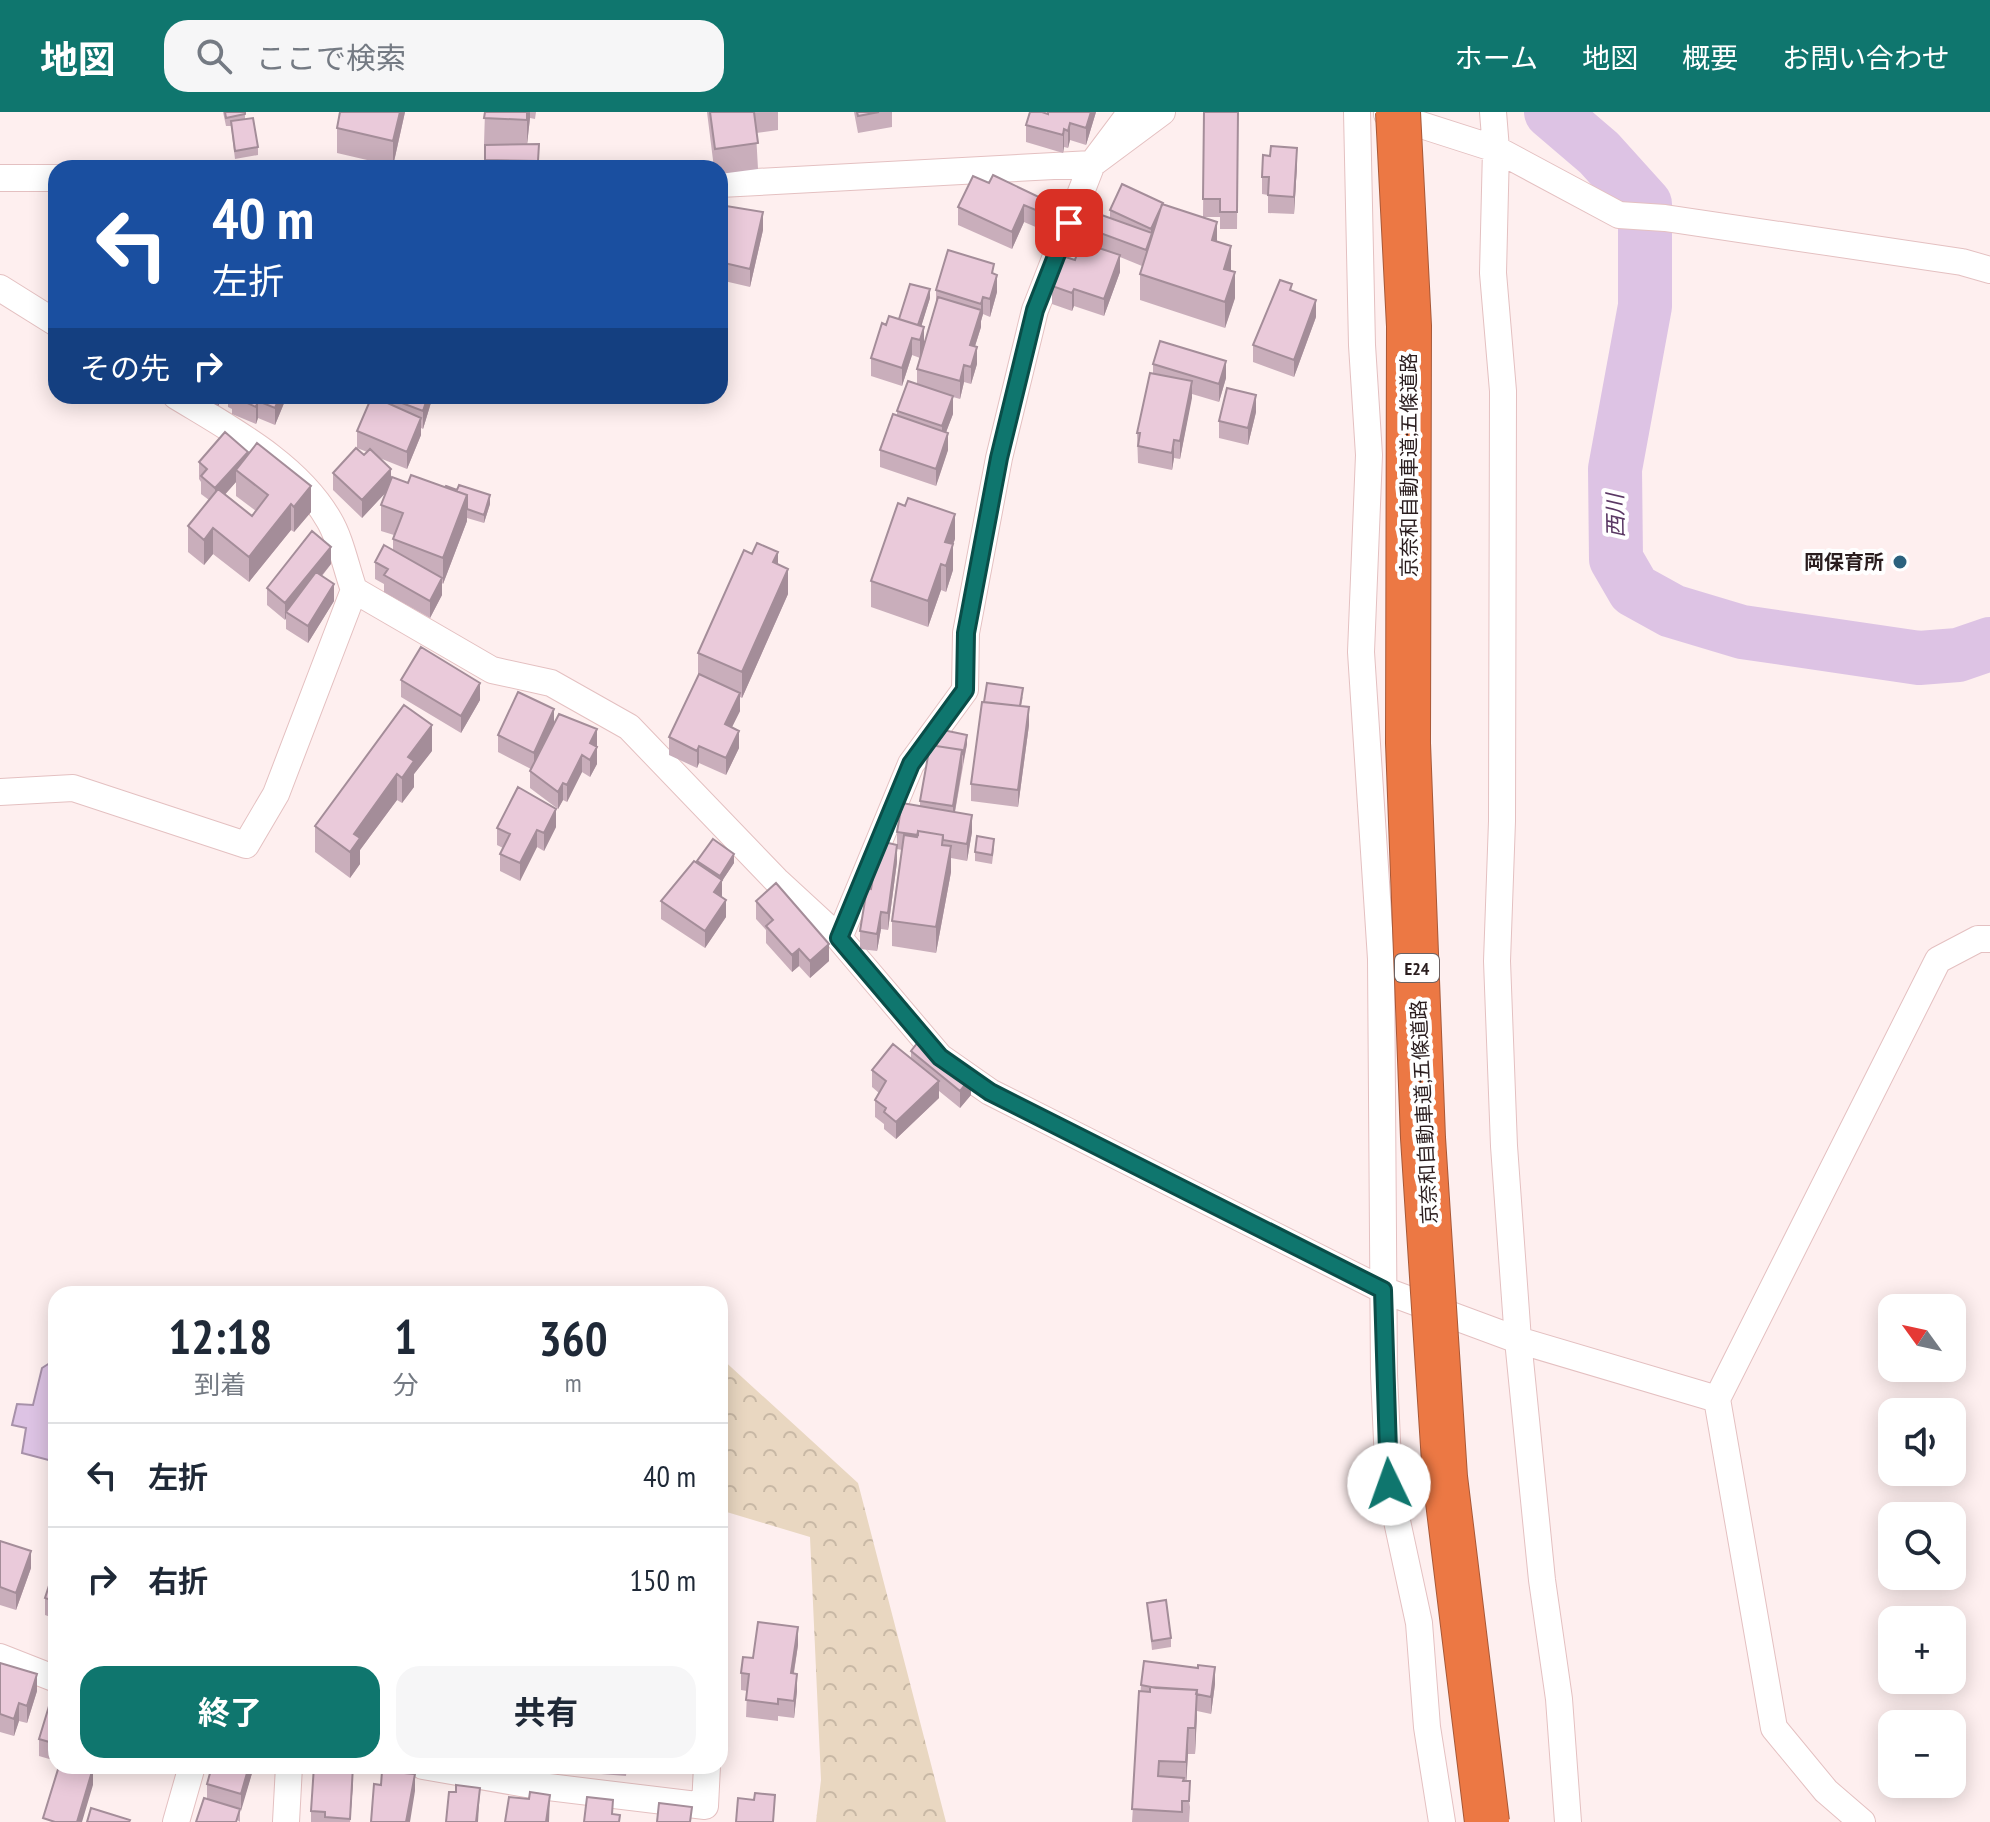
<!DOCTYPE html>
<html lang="ja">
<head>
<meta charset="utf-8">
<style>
	:root { --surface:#fff; --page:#f6f6f7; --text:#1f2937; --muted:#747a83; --line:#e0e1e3; --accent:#0f766e }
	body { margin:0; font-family:"PT Sans Narrow","Noto Sans JP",sans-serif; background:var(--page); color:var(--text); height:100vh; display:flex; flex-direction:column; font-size:30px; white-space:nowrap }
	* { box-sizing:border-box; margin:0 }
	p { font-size:26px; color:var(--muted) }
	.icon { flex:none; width:44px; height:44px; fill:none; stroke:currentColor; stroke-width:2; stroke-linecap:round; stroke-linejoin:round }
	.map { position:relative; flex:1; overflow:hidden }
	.panel { position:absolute; left:48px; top:1174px; width:680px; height:488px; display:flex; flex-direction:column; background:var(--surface); border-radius:24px; box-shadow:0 4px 20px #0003 }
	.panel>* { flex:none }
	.guide { position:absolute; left:48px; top:48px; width:680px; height:244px; border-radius:24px; box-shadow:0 4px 20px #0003; background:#1a4fa0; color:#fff; overflow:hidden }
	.needle { width:52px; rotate:303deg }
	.buttons { position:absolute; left:1878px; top:1182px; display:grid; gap:16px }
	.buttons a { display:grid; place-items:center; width:88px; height:88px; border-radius:16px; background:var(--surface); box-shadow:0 4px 20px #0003; font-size:40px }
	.pin { position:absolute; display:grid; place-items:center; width:68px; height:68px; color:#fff; margin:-34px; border-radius:16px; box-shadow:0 4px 12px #0006 }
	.me { position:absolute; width:88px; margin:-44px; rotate:357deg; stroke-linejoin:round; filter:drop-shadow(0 0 6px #0008) }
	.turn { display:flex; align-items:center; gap:28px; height:168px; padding:0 32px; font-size:36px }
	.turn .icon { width:104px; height:104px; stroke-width:2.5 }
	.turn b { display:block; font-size:56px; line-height:68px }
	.then { display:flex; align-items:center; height:76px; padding:0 32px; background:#0003; gap:16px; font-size:30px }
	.eta { display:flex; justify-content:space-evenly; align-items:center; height:136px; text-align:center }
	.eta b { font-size:48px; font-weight:700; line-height:56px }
	.cta { display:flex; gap:16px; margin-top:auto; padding:16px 32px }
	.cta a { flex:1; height:92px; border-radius:24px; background:var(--accent); color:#fff; font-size:32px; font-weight:700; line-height:92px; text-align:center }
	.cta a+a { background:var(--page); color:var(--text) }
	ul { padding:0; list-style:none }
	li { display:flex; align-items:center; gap:24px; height:104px; padding:0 32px; border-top:2px solid var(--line) }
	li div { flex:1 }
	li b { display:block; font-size:30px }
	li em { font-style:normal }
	header { display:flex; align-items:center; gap:48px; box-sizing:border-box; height:112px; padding:0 40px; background:var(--accent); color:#fff }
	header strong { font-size:38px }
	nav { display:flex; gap:44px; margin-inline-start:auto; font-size:28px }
	.search { width:560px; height:72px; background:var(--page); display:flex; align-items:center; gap:20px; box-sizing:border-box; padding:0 28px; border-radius:24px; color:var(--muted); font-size:30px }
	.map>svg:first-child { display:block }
	.forest { fill:url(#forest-crowns) }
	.water { fill:#ddc3e4; stroke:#a791a9; stroke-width:2 }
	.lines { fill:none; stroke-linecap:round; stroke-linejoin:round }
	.river { stroke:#ddc3e4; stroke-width:54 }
	.street-casing { stroke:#e4c0c1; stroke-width:28 }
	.street { stroke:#fff; stroke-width:26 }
	.highway-bridge-casing { stroke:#a85837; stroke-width:46; stroke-linecap:butt }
	.highway-bridge { stroke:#ec7844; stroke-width:44 }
	.wall { fill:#c9aebb; fill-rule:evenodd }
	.shaded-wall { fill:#a48d99 }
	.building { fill:#eacada; stroke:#a48d99; stroke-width:2 }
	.route-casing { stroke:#0a4d48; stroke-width:20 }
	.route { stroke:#0f766e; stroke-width:14 }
	.poi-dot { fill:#2c617d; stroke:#fff; stroke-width:3 }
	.labels { text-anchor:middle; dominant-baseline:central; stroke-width:8; stroke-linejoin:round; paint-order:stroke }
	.shield { fill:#fff; stroke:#6a6162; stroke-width:2 }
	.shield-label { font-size:18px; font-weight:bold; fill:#2a1d1e }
	.street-label { font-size:20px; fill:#2a1d1e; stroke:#fff }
	.poi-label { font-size:20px; font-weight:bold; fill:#2a1d1e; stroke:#fff; text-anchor:end }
	.water-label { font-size:22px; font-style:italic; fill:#5a3864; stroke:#fff }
</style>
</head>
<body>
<header>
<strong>地図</strong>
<div class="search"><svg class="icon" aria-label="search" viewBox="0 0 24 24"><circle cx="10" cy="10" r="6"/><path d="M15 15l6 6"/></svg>ここで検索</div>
<nav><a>ホーム</a><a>地図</a><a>概要</a><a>お問い合わせ</a></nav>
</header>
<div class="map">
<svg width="1990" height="1710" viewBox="0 0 1990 1710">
	<defs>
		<pattern id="forest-crowns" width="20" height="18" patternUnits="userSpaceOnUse" patternTransform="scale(2)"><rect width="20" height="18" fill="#e9d7c1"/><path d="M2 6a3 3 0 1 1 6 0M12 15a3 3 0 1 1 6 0" fill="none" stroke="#c8b8a5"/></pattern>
	</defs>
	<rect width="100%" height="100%" fill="#feefef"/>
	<path class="forest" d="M720,1245L858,1371L946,1710H816L821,1668L810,1425L720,1398Z"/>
	<path class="water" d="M56,1247V1350L22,1341L26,1316L12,1313L17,1292L33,1293L42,1256Z"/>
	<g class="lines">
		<path class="river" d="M1551,0L1599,41L1645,92V194L1615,357L1616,447L1634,478L1672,499L1742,520L1919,546L1958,543L1990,532"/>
		<defs>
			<path id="street" d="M1357,0L1362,233L1369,343L1361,540L1381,847L1384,1263L1389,1372L1419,1511L1427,1615L1442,1710
				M1493,0L1496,37L1493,161L1503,279L1502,709L1497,849L1504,1034L1518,1228L1542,1468L1559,1587L1568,1710
				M1387,2L1496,37L1619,103L1665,106L1962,150L1990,158
				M0,66H56
				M720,72L1092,52L1162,0
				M0,176L56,211
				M354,478L492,558L551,571L629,615L776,768L839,826L940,945L990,980L1383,1178L1518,1228L1717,1287L1774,1616L1826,1679L1862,1710
				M0,680L73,676L246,733L276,682L354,478C346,456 341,428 329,408C297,352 230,317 176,284
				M839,826L911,652L965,578L966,521L999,346L1035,198L1092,52L1131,0
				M1717,1287L1938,848L1978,827H1990
				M0,1545L56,1567
				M423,1654L532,1673
				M535,1654L532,1673L705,1694L707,1654
				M176,1710L192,1654
				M286,1710L289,1654"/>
		</defs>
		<use href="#street" class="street-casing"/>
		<use href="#street" class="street"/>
		<defs>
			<path id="highway-bridge" d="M1398,0L1409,214L1408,631L1423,1026L1445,1365L1487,1710"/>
		</defs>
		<use href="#highway-bridge" class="highway-bridge-casing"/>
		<use href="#highway-bridge" class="highway-bridge"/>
	</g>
	<path class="wall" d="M223,0H245V7L258,35V43L235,47L231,14H226Z
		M405,0L393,54L337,41V16Z
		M485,0H536L535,7L530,6L527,32H539L538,56H485V33L499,32H484Z
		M707,0H778V18L756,21L758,57L720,62V56H714Z
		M854,0H892V15L858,21Z
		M1048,0H1096L1086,33L1070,28L1068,36L1064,35L1063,41L1026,30V13L1048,2Z
		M1204,0H1238L1237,117H1220V105H1203Z
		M1297,53L1294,102L1268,101V83L1262,82V65Z
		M989,71L1043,87V105L1038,116L1024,110L1012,137L958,113V95Z
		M1163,92L1217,130L1231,159L1235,186L1225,216L1140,188V162L1142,154L1120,145V160L1104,204L1074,194L1072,199L1052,192V174L1075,148L1081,131L1076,129V112L1110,106V98Z
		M720,93L763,118L750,175L720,168Z
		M994,162L997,180L990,205L983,202L981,209V215L975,234L977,252L971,272L964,270L960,287L953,285V302L946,320L948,338L936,374L880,355V338L897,303V299L917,272V257L920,246L912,243L902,274L871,264V246L886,213L899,207L930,186L921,214L924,232L936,194V178Z
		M1316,205L1294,265L1253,250V233Z
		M1153,252L1226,266L1219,290L1192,282L1180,347L1174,346L1172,358L1138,351L1137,321L1153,261Z
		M198,284H223L218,294Z
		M228,284H287L275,313L258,306L256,312L232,302V297L228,295Z
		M433,284L423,317L421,316V323L407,357L377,345L391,367L490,392L484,411L467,406V409L443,472L442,471V483L430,506L384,480V472L375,467V450L393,438V427L394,423L381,419V393L386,380L362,406L333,378V361L364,343L367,340L357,336V319L386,290V285Z
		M1256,300L1248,333L1219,326V309Z
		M248,344L311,400L294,420L291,418L249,470L213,442L204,453L188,440V414L209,388L201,382V370L199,367V350ZM236,370V384L256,399L252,404L225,382Z
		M955,427L953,432V458L946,480L941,478L928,515L871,495V469Z
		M331,452L322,464L334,489L308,531L286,517V506L285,508L267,493V476Z
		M778,452L788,482L742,586L740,585V599L732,615L739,636L726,663L699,651L697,656L669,643V625L698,564V541Z
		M401,568L480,588L461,621L401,585Z
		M1023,584L1021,594L1029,613L1018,695L971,689V672Z
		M554,612L597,617V652L590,665L582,660L567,690L563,688L558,697L530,676V659L531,657L498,640V623Z
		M967,632L955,700L972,720L967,749L951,746V760L936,841L892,834V809L902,738L897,737V720L920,694V689L936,634Z
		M432,639L414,662V675L402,691L397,688L360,738V752L350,766L315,740V714Z
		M556,715L544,739L537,735L520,769L500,759V742L503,736L497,733V716Z
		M994,736L992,752L975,749V740Z
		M697,749L734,751L722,769V785L726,805L705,836L661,807V789L697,751Z
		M897,750L888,818L881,817L877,839L860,837V819L871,777Z
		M756,789L829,849L810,866L799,854L792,860L766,831V818L756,807Z
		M911,939L971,983L960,996L939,979V986L896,1027L884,1017V1012L875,1005V988L879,981L872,975V958L911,947Z
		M0,1429L31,1456L16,1498L0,1493Z
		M56,1452V1507L45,1503V1486Z
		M1147,1491L1171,1526V1535L1152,1538Z
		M798,1533L794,1561L797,1579L794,1606L778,1604V1609L746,1605L747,1579L741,1578V1561L753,1546Z
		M0,1551L37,1579L27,1611L19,1609L14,1624L0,1620Z
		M56,1571V1649L39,1644V1627Z
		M1215,1572L1211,1602L1197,1599L1195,1642H1188L1186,1669L1190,1695L1189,1710H1132L1141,1573Z
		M119,1654H140L138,1660Z
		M253,1654V1658L240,1699V1710L207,1687V1672Z
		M576,1654H627L626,1664L576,1660Z
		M353,1671L350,1710H311V1699Z"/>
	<path class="shaded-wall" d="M400,0H405L393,54V29Z
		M527,0H530V6L527,33Z
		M1091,0H1096L1086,33V16Z
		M1070,11V28L1068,36V19Z
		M1064,17V35L1063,41V23Z
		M1297,36V53L1294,102V85Z
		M1043,87V105L1038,116V99Z
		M1163,91L1146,155V138L1151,123V117Z
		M1024,93V110L1012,137V120Z
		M763,100V118L750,175V157Z
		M1217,110V135L1212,128Z
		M1231,134V160L1224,157Z
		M1120,143V160L1104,204V187Z
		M1235,160V186L1225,216V190Z
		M997,163V180L990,205V187Z
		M930,177V186L918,225V216Z
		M1074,177V194L1072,199V181Z
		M983,185V202L981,209V192Z
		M1316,188V205L1294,265V248Z
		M981,198V215L970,250V233Z
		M924,215V232L920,246V228Z
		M912,226V243L902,274V256Z
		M977,235V252L971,272V255Z
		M1226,249V266L1219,290V272Z
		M964,253V270L960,287V269Z
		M1192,269V286L1180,347V329Z
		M1256,283V300L1248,333V316Z
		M218,284H223L218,294Z
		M280,284H287L275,313V296Z
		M428,284H433L423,317V299Z
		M953,284V302L942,331V314Z
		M258,289V306L256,312V295Z
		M421,306V323L407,357V340Z
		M948,321V338L936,374V357Z
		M1174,328V346L1172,358V341Z
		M248,340V357L236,358V370L215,394V376Z
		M391,357V375L362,406V388Z
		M311,374V400L294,420V395Z
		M467,383V409L443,472V446Z
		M490,383V392L484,411V403Z
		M291,392V418L249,470V445Z
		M955,402V427L945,455V430Z
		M213,416V442L204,453V428Z
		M953,432V458L946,480V454Z
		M331,435V452L290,502L286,500V506L285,508V491Z
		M778,440V466L773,450Z
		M941,452V478L928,515V489Z
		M788,457V482L742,586V560Z
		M442,466V483L430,506V489Z
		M334,472V489L308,531V514Z
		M480,571V588L461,621V604Z
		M740,581V599L725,629V612Z
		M1029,595V613L1018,695V678Z
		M554,597V615L534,658V641Z
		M432,613V639L414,662V675L402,691V666L408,645Z
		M597,617V652L590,665V631Z
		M739,619V636L726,663V646Z
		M967,623V632L963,652V643Z
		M699,634V651L697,656V639Z
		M962,638V656L953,711V694Z
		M582,643V660L567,690V673Z
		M397,662V688L360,738V752L350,766V740L354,722Z
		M563,671V688L558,697V680Z
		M556,697V715L544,739V721Z
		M972,703V720L967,749V732Z
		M537,718V735L520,769V751Z
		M897,733V750L888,818V801Z
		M951,734V760L936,841V815Z
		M734,742V751L722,769V785L714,780L720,772V764Z
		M726,788V805L705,836V819Z
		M881,800V817L877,839V822Z
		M829,832V849L810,866V849Z
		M799,837V854L792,860V843Z
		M971,965V983L960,996V979Z
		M939,969V986L896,1027V1010Z
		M31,1439V1456L16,1498V1481Z
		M798,1515V1533L791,1578V1561Z
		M1215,1555V1572L1211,1602V1585Z
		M37,1562V1579L27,1611V1594Z
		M797,1562V1579L794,1606V1589Z
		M1197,1578V1604L1195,1642V1616Z
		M19,1591V1609L14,1624V1607Z
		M1188,1616V1642L1186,1676V1650Z
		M249,1654H253V1658L241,1699V1682Z
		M353,1654V1671L350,1710Z
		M93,1656V1673L82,1710H77Z
		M415,1662V1679L410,1710H406Z
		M480,1676L478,1710H476Z
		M550,1683L549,1710H546Z"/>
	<path class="building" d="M225,0H245V2L226,6Z
		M340,0H400L393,29L337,16Z
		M485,0H527V8L484,6Z
		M710,0H754L758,31L715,37Z
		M857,0H879L858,4Z
		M1030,0H1042L1048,2V0H1091L1086,16L1070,11L1068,19L1064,17L1063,23L1026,13Z
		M1204,0H1238L1237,100H1220V87H1203Z
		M253,6L258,35L235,39L231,9Z
		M539,32L538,49L485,48V33Z
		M1271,34L1297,36L1294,85L1268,83L1269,65H1262L1263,43L1270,44Z
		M993,63L1043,87L1038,99L1024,93L1012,120L958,95L973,64L989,71Z
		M1122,72L1163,91L1151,117L1110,98Z
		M1162,92L1217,110L1212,128L1231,134L1224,157L1235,160L1225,190L1140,162Z
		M720,93L763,100L750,157L720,150Z
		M1082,96L1152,121L1146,138L1076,112Z
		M1081,130L1120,143L1104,187L1074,177L1072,181L1052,174L1062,144L1075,148Z
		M948,138L994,152L992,161L997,163L990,187L983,185L981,192L936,178Z
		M1280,168L1292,172L1290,178L1316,188L1294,248L1253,233Z
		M910,172L930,177L918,213L899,207Z
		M938,185L981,198L970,233L977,235L971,255L964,253L960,269L917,257Z
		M889,204L924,215L920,228L912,226L902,256L871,246L882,211L886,213Z
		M1160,229L1226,249L1219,272L1153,252Z
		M1150,261L1192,269L1180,329L1174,328L1172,341L1138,334L1140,321H1137Z
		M908,269L953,284L942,314L897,299Z
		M1227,276L1256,283L1248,316L1219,309Z
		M232,284H280L275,296L258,289L256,295Z
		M372,284L421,306L407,340L357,319Z
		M386,284H428L423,299L386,285Z
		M893,302L948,321L936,357L880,338Z
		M225,320L248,340L215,376L201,364L207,357L199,350Z
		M257,331L311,374L294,395L291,392L249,445L213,416L204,428L188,414L218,377L252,404L268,383L236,358Z
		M356,336L364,343L370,337L391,357L362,388L333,361Z
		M411,363L467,383L443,446L393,427L403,401L381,393L392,365L408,371Z
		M459,373L490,383L484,403L467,397V383L445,375L446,374L457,378Z
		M908,386L955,402L945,430L953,432L946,454L941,452L928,489L871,469L898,391L905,394Z
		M312,419L331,435L285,491L267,476Z
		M757,431L778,440L773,450L788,457L742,560L698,541L744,438L752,442Z
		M384,433L442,466L430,489L384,463L388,457L375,450Z
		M316,460L334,472L308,514L286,500Z
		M421,535L480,571L461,604L401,568Z
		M699,562L740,581L725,612L739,619L726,646L699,634L697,639L669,625Z
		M987,571L1023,576L1020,594L984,590Z
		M518,580L554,597L534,641L498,623Z
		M982,590L1029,595L1018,678L971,672Z
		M404,593L432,613L408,645L414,649L402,666L397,662L354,722L360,726L350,740L315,714Z
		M559,602L597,617L590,631L597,635L590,648L582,643L567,673L563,671L558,680L530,659Z
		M943,618L967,623L963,643L962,638L936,634Z
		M930,633L962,638L953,694L920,689Z
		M518,675L556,697L544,721L537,718L520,751L500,742L510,722L497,716Z
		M902,691L972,703L967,732L943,728V723L918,719V723L897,720Z
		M918,719L943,723L942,733L951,734L936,815L892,809L904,723L917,725Z
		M977,724L994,727L992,743L975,740Z
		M713,727L734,742L720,764L697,749Z
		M884,730L897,733L888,801L881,800L877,822L860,819L867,776L871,777L876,748L880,749Z
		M694,749L722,768L714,780L726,788L705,819L661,789Z
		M776,771L829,832L810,849L799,837L792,843L766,814L773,808L756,789Z
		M922,925L971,965L960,979L911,939Z
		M893,932L939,969L896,1010L884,1000L886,996L875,988L886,969L872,958Z
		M0,1429L31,1439L16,1481L0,1475Z
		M56,1452V1490L45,1486Z
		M1166,1488L1171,1526L1152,1529L1147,1491Z
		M758,1510L798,1515L791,1561L797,1562L794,1589L778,1587V1592L746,1588L749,1562L741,1561L743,1545L753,1546Z
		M1144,1549L1198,1556V1553L1215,1555L1211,1585L1196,1582L1197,1578L1156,1576L1141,1573Z
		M0,1551L37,1562L27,1594L19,1591L14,1607L0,1602Z
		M56,1571V1632L39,1627Z
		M1150,1575L1197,1578L1195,1616H1188L1186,1650L1159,1649L1158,1664L1184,1666L1183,1669H1190L1189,1689H1182V1700L1132,1697L1139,1579L1150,1580Z
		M59,1654H87L93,1656L77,1710H55L43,1706Z
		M212,1654H249L241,1682L207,1672Z
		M314,1654H353L350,1707L325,1705V1700L311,1699Z
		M382,1659L415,1662L406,1710H371L374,1672L381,1673Z
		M456,1673L480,1676L476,1710H446L449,1680H456Z
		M530,1680L550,1683L546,1710H505L509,1685L529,1687Z
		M755,1681L775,1683L773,1710H736L738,1686L754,1688Z
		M587,1685L613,1688L612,1702L620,1703L619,1710H584Z
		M204,1686L240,1697L236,1710H196Z
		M659,1691L692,1695L690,1710H657Z
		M91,1696L130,1708L129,1710H87Z"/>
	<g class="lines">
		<defs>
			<path id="route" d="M1069,111L1035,198L999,346L966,521L965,578L911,652L839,826L940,945L990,980L1383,1178L1389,1372"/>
		</defs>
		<use href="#route" class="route-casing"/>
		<use href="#route" class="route"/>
	</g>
	<circle class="poi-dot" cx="1900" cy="450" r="8"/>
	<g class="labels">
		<rect class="shield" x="1395" y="842" width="44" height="28" rx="6"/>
		<g class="shield-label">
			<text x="1417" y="856">E24</text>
		</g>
		<g class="street-label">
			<text transform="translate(1409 353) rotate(-90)">京奈和自動車道;五條道路</text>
			<text transform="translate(1424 1000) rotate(-93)">京奈和自動車道;五條道路</text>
		</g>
		<g class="poi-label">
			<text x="1884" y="450">岡保育所</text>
		</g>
		<g class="water-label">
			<text transform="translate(1615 404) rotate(-91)">西川</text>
		</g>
	</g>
</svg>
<div class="buttons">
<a><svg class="needle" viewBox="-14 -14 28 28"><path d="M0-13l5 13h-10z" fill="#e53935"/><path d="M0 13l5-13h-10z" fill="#747a83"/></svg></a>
<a><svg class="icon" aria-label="sound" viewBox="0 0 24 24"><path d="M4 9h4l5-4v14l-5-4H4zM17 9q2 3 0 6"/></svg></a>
<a><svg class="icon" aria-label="search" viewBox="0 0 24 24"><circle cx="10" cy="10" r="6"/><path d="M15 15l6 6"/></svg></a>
<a>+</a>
<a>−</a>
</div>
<div class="pin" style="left:1069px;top:111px;background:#d93025"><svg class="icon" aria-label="arrive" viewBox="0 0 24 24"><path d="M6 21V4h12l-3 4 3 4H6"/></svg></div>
<svg class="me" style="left:1389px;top:1372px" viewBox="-20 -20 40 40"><circle r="19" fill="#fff"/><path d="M0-13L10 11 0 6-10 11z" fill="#0f766e"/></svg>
<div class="guide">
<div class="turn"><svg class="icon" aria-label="left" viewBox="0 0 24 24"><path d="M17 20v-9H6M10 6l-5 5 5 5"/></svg><div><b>40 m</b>左折</div></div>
<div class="then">その先<svg class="icon" aria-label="right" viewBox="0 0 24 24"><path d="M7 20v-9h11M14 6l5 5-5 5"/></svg></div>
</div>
<section class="panel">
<div class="eta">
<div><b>12:18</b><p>到着</p></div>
<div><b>1</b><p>分</p></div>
<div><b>360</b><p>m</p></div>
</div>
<ul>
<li><svg class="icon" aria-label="left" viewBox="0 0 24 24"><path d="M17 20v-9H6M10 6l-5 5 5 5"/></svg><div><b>左折</b></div><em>40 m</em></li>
<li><svg class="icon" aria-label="right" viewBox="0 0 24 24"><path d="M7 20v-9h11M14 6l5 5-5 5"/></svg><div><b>右折</b></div><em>150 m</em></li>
</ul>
<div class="cta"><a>終了</a><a>共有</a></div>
</section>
</div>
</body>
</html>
